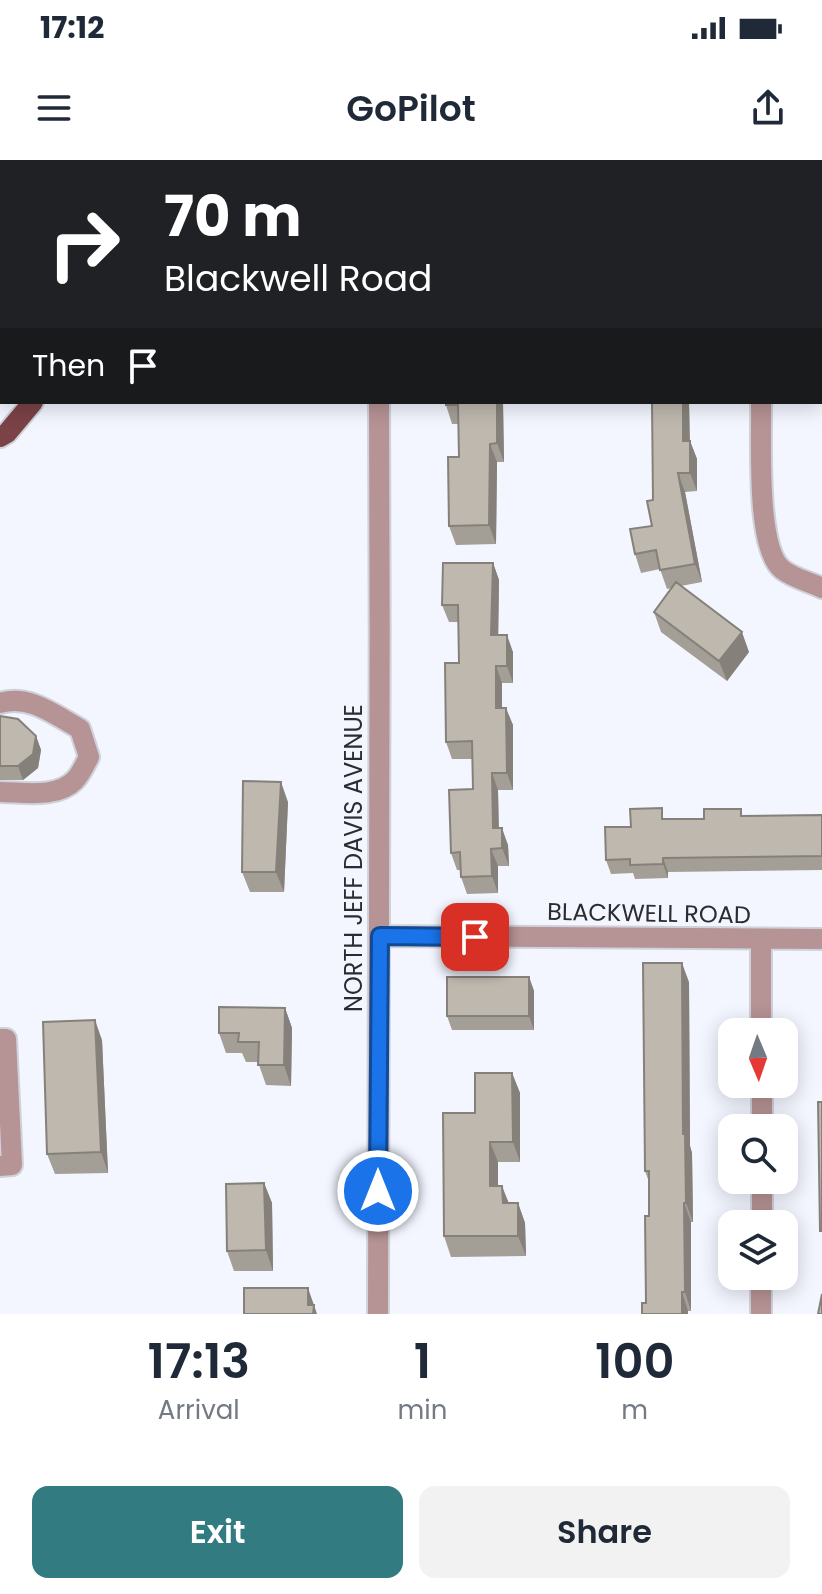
<!DOCTYPE html>
<html lang="en">
<head>
<meta charset="utf-8">
<style>
	:root { --surface:#fff; --page:#f2f2f3; --text:#1f2937; --muted:#747a83; --accent:#327b81 }
	body { margin:0; font-family:Poppins,sans-serif; background:var(--page); color:var(--text); height:100vh; display:flex; flex-direction:column; font-size:30px; white-space:nowrap }
	* { box-sizing:border-box; margin:0 }
	p { font-size:26px; color:var(--muted) }
	.icon { flex:none; width:44px; height:44px; fill:none; stroke:currentColor; stroke-width:2; stroke-linecap:round; stroke-linejoin:round }
	.map { position:relative; height:1154px; overflow:hidden }
	.panel { display:flex; flex-direction:column; background:var(--surface); flex:1 }
	.panel>* { flex:none }
	.hud { position:absolute; left:0px; top:0px; width:822px; height:244px; box-shadow:0 4px 20px #0003; background:#202124; color:#fff; overflow:hidden }
	.needle { width:52px; rotate:178deg }
	.fabs { position:absolute; left:718px; top:858px; display:grid; gap:16px }
	.fabs a { display:grid; place-items:center; width:80px; height:80px; border-radius:16px; background:var(--surface); box-shadow:0 4px 20px #0003; font-size:40px }
	.pin { position:absolute; display:grid; place-items:center; width:68px; height:68px; color:#fff; margin:-34px; border-radius:16px; box-shadow:0 4px 12px #0006 }
	.me { position:absolute; width:88px; margin:-44px; rotate:0deg; stroke-linejoin:round; filter:drop-shadow(0 0 6px #0008) }
	.turn { display:flex; align-items:center; gap:28px; height:168px; padding:0 32px; font-size:36px }
	.turn .icon { width:104px; height:104px; stroke-width:2.5 }
	.turn b { display:block; font-size:56px; line-height:68px }
	.then { display:flex; align-items:center; height:76px; padding:0 32px; background:#0003; gap:16px; font-size:30px }
	.eta { display:flex; justify-content:space-evenly; align-items:center; height:136px; text-align:center }
	.eta b { font-size:48px; font-weight:600; line-height:56px }
	.action { display:flex; gap:16px; margin-top:auto; padding:16px 32px }
	.action a { flex:1; height:92px; border-radius:16px; background:var(--accent); color:#fff; font-size:32px; font-weight:600; line-height:92px; text-align:center }
	.action a+a { background:var(--page); color:var(--text) }
	.status { display:flex; justify-content:space-between; align-items:center; height:56px; padding:0 40px; background:var(--surface); direction:ltr }
	.status svg { height:22px; fill:currentColor }
	header { display:flex; justify-content:space-between; align-items:center; height:104px; padding:0 32px; background:var(--surface); font-size:36px; font-weight:600 }
	.map>svg:first-child { display:block }
	.lines { fill:none; stroke-linecap:round; stroke-linejoin:round }
	.minor-casing { stroke:#cfd2da; stroke-width:24 }
	.major-casing { stroke:#cfd2da; stroke-width:24 }
	.highway-casing { stroke:#cfd2da; stroke-width:28 }
	.minor { stroke:#b69395; stroke-width:20 }
	.major { stroke:#7b4247; stroke-width:20 }
	.highway { stroke:#64242c; stroke-width:24 }
	.wall { fill:#a39e96 }
	.shaded-wall { fill:#85817a }
	.building { fill:#beb8af; stroke:#85817a; stroke-width:2 }
	.route-casing { stroke:#114b97; stroke-width:20 }
	.route { stroke:#1a73e8; stroke-width:14 }
	.labels { text-anchor:middle; dominant-baseline:central; stroke-width:6; stroke-linejoin:round; paint-order:stroke }
	.street-label { font-size:24px; fill:#2b2c30; stroke:#f3f6ff }
</style>
</head>
<body>
<div class="status"><b>17:12</b><svg viewBox="0 0 49 12"><path d="M0 12V9h3v3zM5 12V6h3v6zM10 12V3h3v9zM15 12V0h3v12zM26 1h20v11H26zM47 4h2v5h-2z"/></svg></div>
<header><svg class="icon" aria-label="menu" viewBox="0 0 24 24"><path d="M4 6h16M4 12h16M4 18h16"/></svg>GoPilot<svg class="icon" aria-label="share" viewBox="0 0 24 24"><path d="M12 15V3M7 8l5-5 5 5M5 13v7h14v-7"/></svg></header>
<div class="map">
<svg width="822" height="1154" viewBox="0 0 822 1154">
	<rect width="100%" height="100%" fill="#f3f6ff"/>
	<g class="lines">
		<defs>
			<path id="minor" d="M380,0V2
				M764,0V2
				M820,93H822
				M761,242C762,277 755,390 783,410C793,418 810,422 822,428
				M0,543C29,534 55,555 80,569L89,597C85,604 81,614 75,620C57,639 23,632 0,632
				M380,776L822,779
				M761,780V872
				M0,879H6L12,1005L0,1006
				M762,924V968
				M762,1064V1020
				M378,1154C378,850 381,546 379,242
				M761,1154V1116"/>
			<path id="major" d="M187,2L188,0
				M0,277L7,273L33,242"/>
			<path id="highway" d="M39,2L41,0
				M0,41L2,39"/>
		</defs>
		<use href="#minor" class="minor-casing"/>
		<use href="#major" class="major-casing"/>
		<use href="#highway" class="highway-casing"/>
		<use href="#minor" class="minor"/>
		<use href="#major" class="major"/>
		<use href="#highway" class="highway"/>
	</g>
	<path class="wall" d="M822,0V34H820V2Z
		M820,147H822V205H820Z
		M503,242L504,302H497L496,384L456,385L449,366L459,297L458,264H452L446,245Z
		M689,242L690,281L697,299V331L685,332L702,422L681,426L749,492L727,521L661,472L654,452L672,428L667,429L660,409L641,413L635,394L652,366L653,340Z
		M493,403L499,420L498,475L513,492V523H502V548L513,565V630H498L499,668L508,685L509,706H498V733L467,734L461,717V710H457L451,693L473,629L472,599H452L446,582L459,503L458,462H449L442,445Z
		M0,556L36,576L41,590L38,608L23,620H0Z
		M288,642L284,732H250L242,712Z
		M822,655V710L668,712V718L635,719L633,713L611,714L606,700L666,659H704L743,656Z
		M529,817L534,831V870H452L447,856Z
		M689,822L690,986L692,993L693,1062H691V1151H688V1154H642L646,1143L649,1056V1022L645,1011Z
		M285,848L292,868L291,926L266,925L258,902H246L242,893H226L219,873Z
		M102,880L108,1013L55,1014L47,994Z
		M512,913L520,933V1002H498V1026L509,1043H518L525,1063L526,1096L451,1097L444,1076L475,953Z
		M264,1023L272,1043L273,1111H234L227,1091Z"/>
	<path class="shaded-wall" d="M314,0H327L326,2H314Z
		M497,242H503L504,302L497,283Z
		M683,242H689L690,299L683,281Z
		M690,281L697,299V331L690,313Z
		M490,284L497,302L496,384L489,365Z
		M678,313L685,332L702,422L695,404Z
		M493,403L499,420L498,492L491,475Z
		M742,472L749,492L727,521L719,501Z
		M507,475L513,492V523L507,506Z
		M496,506L502,523V565L496,548Z
		M506,548L513,565V630L507,613Z
		M36,576L41,590L38,608L23,620L18,606Z
		M492,613L498,630L499,685L493,668Z
		M281,622L288,642L284,732L276,712Z
		M502,668L508,685L509,706L502,688Z
		M491,689L498,706V733L492,716Z
		M663,698L668,712V718L663,704Z
		M682,803L689,822L690,986L692,993L693,1062L686,1043L683,974Z
		M529,817L534,831V870L529,856Z
		M285,848L292,868L291,926L284,905Z
		M95,860L102,880L108,1013L101,992Z
		M512,913L520,933V1002L513,982Z
		M490,982L498,1002V1046L490,1026Z
		M264,1023L272,1043L273,1111L266,1090Z
		M502,1026L510,1046L503,1043Z
		M518,1043L525,1063L526,1096L518,1076Z
		M684,1043L691,1062V1151L685,1132Z
		M308,1128L315,1148L317,1154H312L308,1145Z
		M682,1132L688,1151V1154H682Z"/>
	<path class="building" d="M255,0H314V2H260Z
		M446,0H574V2H446Z
		M689,0V2H651Z
		M789,0H822V14H820V2H789Z
		M820,147H822V191H820Z
		M446,242H497V283L490,284L489,365L449,366L448,297H459L458,245H446Z
		M652,242H683V281H690V313H678L695,404L660,410L656,390L635,394L630,369L652,366L647,341L653,340Z
		M443,403H493L491,475H507V506H496V548H506L507,613H492L493,668H502V688L491,689L492,716L461,717L460,692L451,693L449,630L473,629L472,581L446,582L445,503H459L458,445H442Z
		M676,422L742,472L719,501L654,452Z
		M0,556L18,559L36,576L33,594L18,606H0Z
		M243,621L281,622L276,712H242Z
		M662,648V659H704V649H741V656L822,655V696L663,698V704L630,705V699L606,700L605,667H631L630,649Z
		M643,803H682L683,974H685L686,1043H684L685,1132H682V1154H642V1143H646L645,1056H649V1011H645Z
		M447,817H529V856H447Z
		M219,847L285,848L284,905H258L259,882H238L239,873H219Z
		M95,860L101,992L47,994L43,862Z
		M475,913H512L513,982H490V1026H502L503,1043H518V1076H444L443,953H475Z
		M818,942H822V1071H820Z
		M264,1023L266,1090L227,1091L226,1024Z
		M244,1128H308V1145H314L313,1154H244Z
		M822,1134V1154H818Z"/>
	<g class="lines">
		<defs>
			<path id="route" d="M378,1031L380,776L475,777"/>
		</defs>
		<use href="#route" class="route-casing"/>
		<use href="#route" class="route"/>
	</g>
	<g class="labels">
		<g class="street-label">
			<text transform="translate(353 698) rotate(-90)">NORTH JEFF DAVIS AVENUE</text>
			<text transform="translate(649 753) rotate(1)">BLACKWELL ROAD</text>
		</g>
	</g>
</svg>
<div class="fabs">
<a><svg class="needle" viewBox="-14 -14 28 28"><path d="M0-13l5 13h-10z" fill="#e53935"/><path d="M0 13l5-13h-10z" fill="#747a83"/></svg></a>
<a><svg class="icon" aria-label="search" viewBox="0 0 24 24"><circle cx="10" cy="10" r="6"/><path d="M15 15l6 6"/></svg></a>
<a><svg class="icon" aria-label="layers" viewBox="0 0 24 24"><path d="M12 4l9 5-9 5-9-5zM3 14l9 5 9-5"/></svg></a>
</div>
<div class="pin" style="left:475px;top:777px;background:#d93025"><svg class="icon" aria-label="arrive" viewBox="0 0 24 24"><path d="M6 21V4h12l-3 4 3 4H6"/></svg></div>
<svg class="me" style="left:378px;top:1031px" viewBox="-20 -20 40 40"><circle r="17" fill="#1a73e8" stroke="#fff" stroke-width="3"/><path d="M0-11L8 9 0 5-8 9z" fill="#fff"/></svg>
<div class="hud">
<div class="turn"><svg class="icon" aria-label="right" viewBox="0 0 24 24"><path d="M7 20v-9h11M14 6l5 5-5 5"/></svg><div><b>70 m</b>Blackwell Road</div></div>
<div class="then">Then<svg class="icon" aria-label="arrive" viewBox="0 0 24 24"><path d="M6 21V4h12l-3 4 3 4H6"/></svg></div>
</div>
</div>
<section class="panel">
<div class="eta">
<div><b>17:13</b><p>Arrival</p></div>
<div><b>1</b><p>min</p></div>
<div><b>100</b><p>m</p></div>
</div>
<div class="action"><a>Exit</a><a>Share</a></div>
</section>
</body>
</html>
